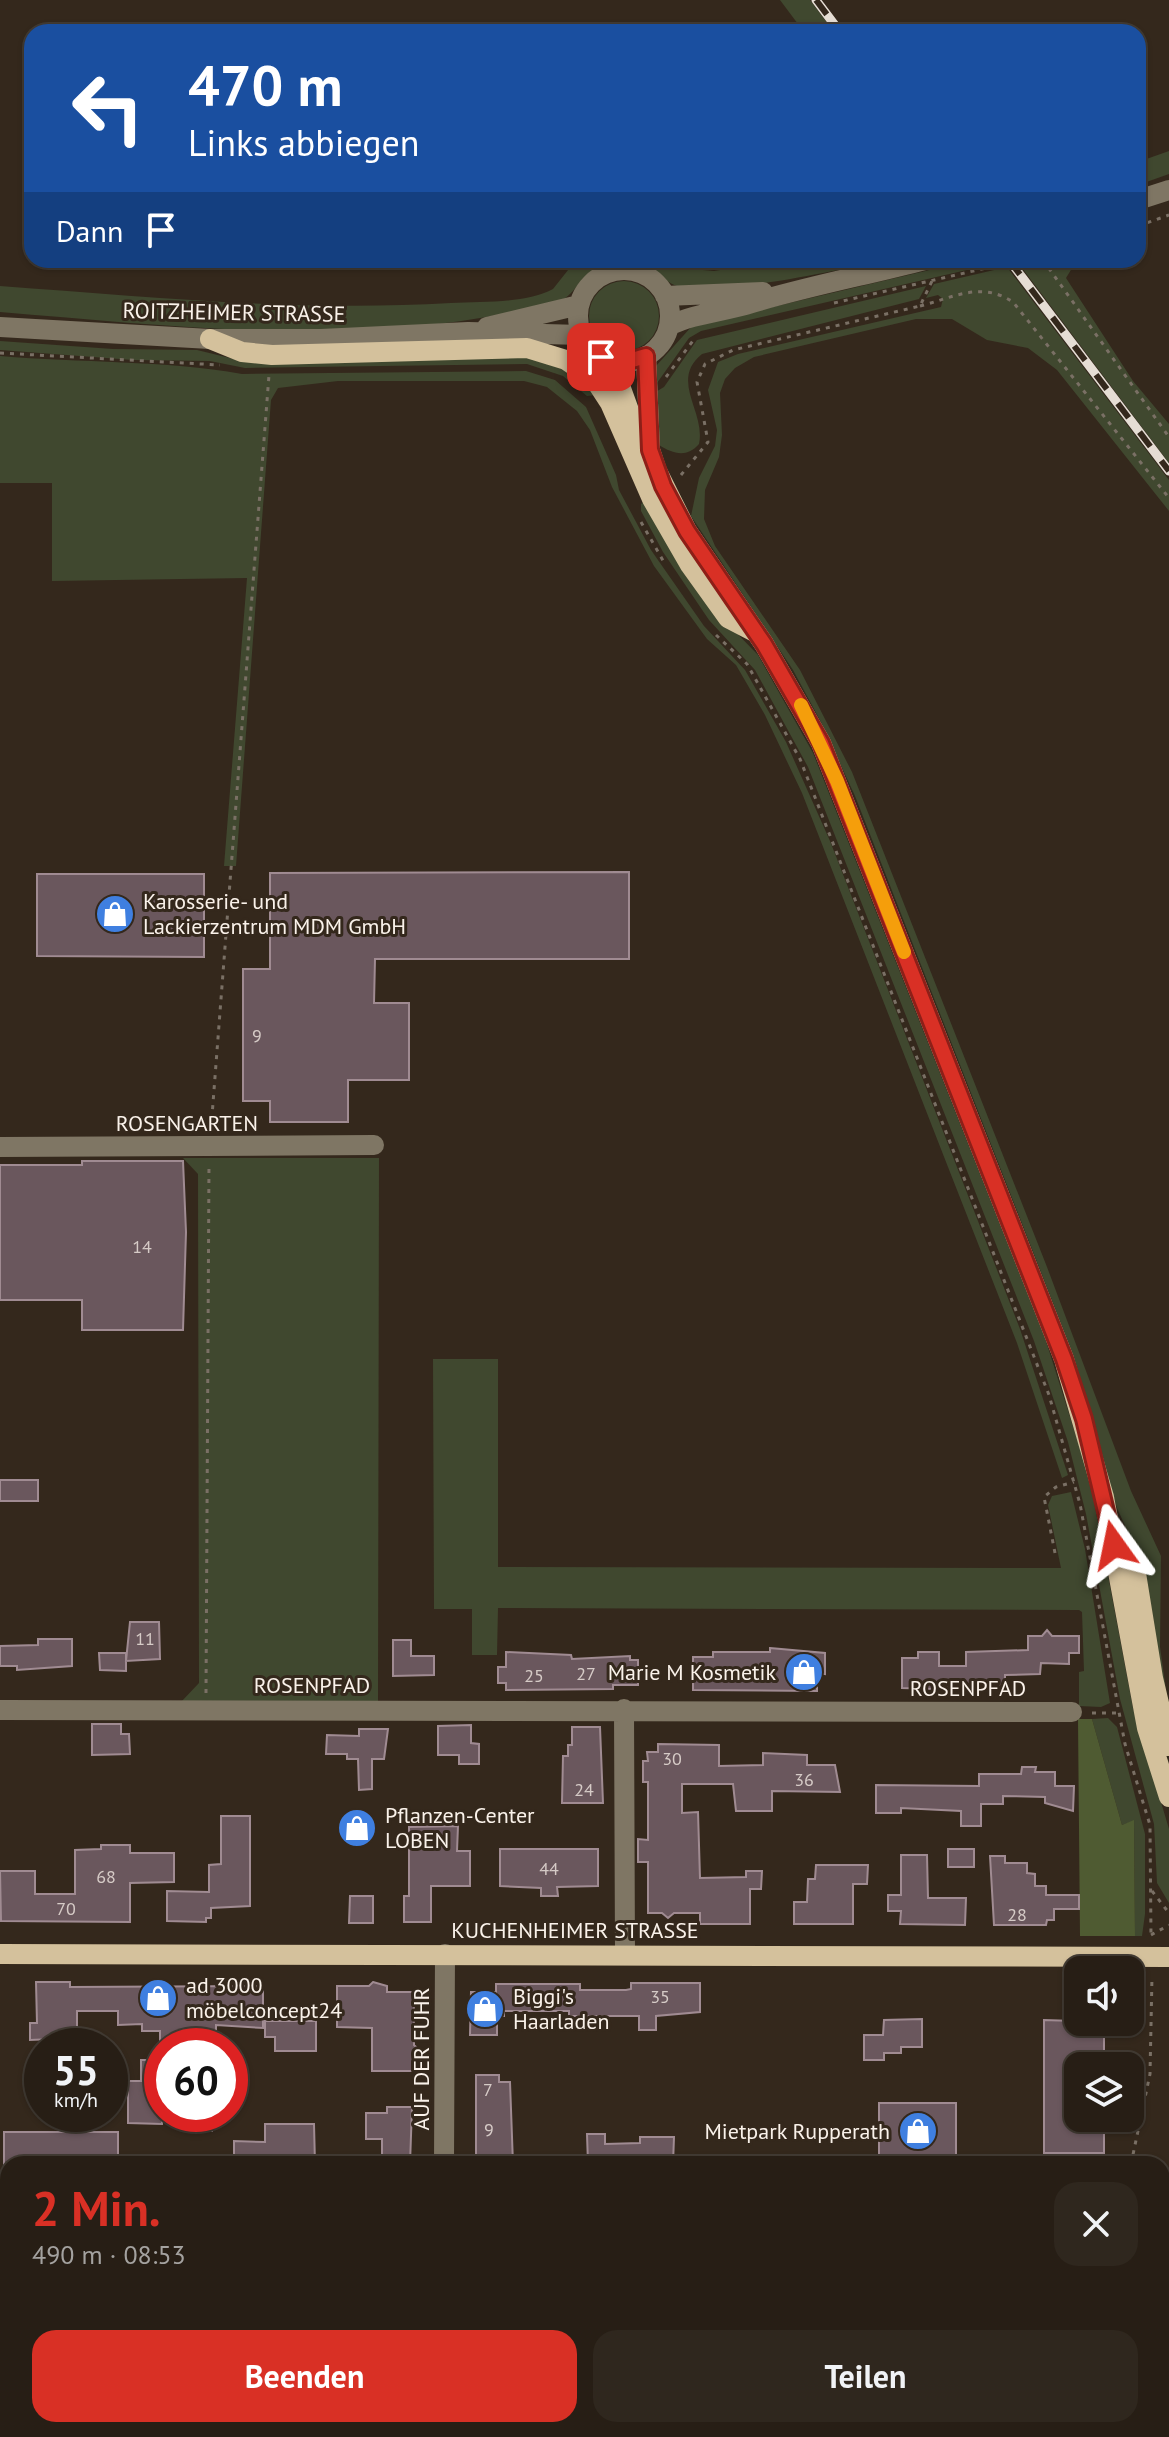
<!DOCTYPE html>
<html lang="de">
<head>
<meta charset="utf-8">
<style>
	:root { --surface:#271e15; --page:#2f271e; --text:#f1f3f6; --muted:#a4a2a0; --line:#433c34; --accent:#d93025 }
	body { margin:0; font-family:"PT Sans",sans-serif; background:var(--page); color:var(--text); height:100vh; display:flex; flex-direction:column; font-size:30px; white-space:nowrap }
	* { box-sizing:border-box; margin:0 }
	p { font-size:26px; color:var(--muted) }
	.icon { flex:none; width:44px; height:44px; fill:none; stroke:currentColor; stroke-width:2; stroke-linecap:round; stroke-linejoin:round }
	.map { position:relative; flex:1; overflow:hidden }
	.side { position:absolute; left:0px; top:2156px; width:1170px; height:282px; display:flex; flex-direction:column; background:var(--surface); border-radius:24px 24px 0 0; box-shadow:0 2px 6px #0004,0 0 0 2px var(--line) }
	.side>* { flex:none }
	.top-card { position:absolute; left:24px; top:24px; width:1122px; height:244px; border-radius:24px; box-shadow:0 2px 6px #0004,0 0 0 2px var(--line); background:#1a4fa0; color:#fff; overflow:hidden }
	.fabs { position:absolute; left:1064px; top:1956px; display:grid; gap:16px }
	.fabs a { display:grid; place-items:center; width:80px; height:80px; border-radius:16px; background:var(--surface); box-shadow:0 2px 6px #0004,0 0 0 2px var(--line); font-size:40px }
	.speed { position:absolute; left:24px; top:2028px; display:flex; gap:16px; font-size:40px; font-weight:700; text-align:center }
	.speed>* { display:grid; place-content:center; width:104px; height:104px; border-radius:50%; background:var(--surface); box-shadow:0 2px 6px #0004,0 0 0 2px var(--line); line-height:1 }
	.speed small { font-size:20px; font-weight:400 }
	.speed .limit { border:12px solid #d22; background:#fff; color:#111 }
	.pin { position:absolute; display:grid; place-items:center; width:68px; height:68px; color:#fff; margin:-34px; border-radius:16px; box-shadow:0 4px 12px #0006 }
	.me { position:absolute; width:88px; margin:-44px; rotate:348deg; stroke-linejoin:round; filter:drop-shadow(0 0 6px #0008) }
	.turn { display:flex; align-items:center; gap:28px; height:168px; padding:0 32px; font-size:36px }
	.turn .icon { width:104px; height:104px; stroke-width:2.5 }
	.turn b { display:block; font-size:56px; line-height:68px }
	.then { display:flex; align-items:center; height:76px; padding:0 32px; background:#0003; gap:16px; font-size:30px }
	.round { display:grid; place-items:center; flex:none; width:84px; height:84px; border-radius:24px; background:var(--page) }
	.head { display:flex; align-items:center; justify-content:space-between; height:136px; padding:0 32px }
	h1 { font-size:48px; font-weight:800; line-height:60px; color:var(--accent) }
	.cta { display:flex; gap:16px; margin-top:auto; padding:16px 32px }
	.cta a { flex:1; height:92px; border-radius:24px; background:var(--accent); color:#fff; font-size:32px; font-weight:800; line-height:92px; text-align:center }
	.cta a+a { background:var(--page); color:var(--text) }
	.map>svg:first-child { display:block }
	.green { fill:#40482f }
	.forest { fill:#4f5b32 }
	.building { fill:#6a575d; stroke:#a08b92; stroke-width:2 }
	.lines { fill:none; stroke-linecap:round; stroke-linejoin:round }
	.path { stroke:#7a7065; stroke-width:3; stroke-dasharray:4 6; stroke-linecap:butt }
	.minor { stroke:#7f7664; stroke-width:20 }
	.major { stroke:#d4c19c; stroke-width:20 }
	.rail-casing { stroke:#e5ddd4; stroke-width:9 }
	.rail { stroke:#34281c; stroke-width:6; stroke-dasharray:18; stroke-linecap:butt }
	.route-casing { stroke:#8d1f18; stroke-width:20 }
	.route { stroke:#d93025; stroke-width:14 }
	.slow { stroke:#f59e0b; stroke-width:14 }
	.labels { text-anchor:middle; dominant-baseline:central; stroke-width:6; stroke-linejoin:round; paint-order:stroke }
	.number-label { font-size:18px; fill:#d6cbc7 }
	.street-label { font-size:22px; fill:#faf2ea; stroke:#34281c }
	.poi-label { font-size:22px; fill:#faf2ea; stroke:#34281c; text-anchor:start }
</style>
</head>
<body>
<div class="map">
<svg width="1169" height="2437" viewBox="0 0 1169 2437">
	<rect width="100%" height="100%" fill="#34281c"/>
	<path class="green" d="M780,0H810L834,32H804Z
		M1169,151V174L1138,185V162Z
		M576,260H611C583,269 575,296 561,300C380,351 184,327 0,312V286C151,297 300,312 451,303C483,301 524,304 553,289Z
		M635,260H673L692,269L714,271L783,260H885C845,269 711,298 677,286C662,281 655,265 635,260Z
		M972,260L1006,261L701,331L689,338L657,383L656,366L692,326Z
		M1031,260H1077L1066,278L1133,381L1169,424V463L1019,264Z
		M1007,267L1169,480V511L1057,370L1028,348L987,340L952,319H916L754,357L735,368L725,379L720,393L722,435L719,457L705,490L704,519L715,546L800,670L852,772L1047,1267L1131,1491L1161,1556L1160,1647L1169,1711L1131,1539L1117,1508L1073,1354L855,796L821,722L793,670L691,516L699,478L715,446L717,430L708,390L718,362L738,354L941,307L943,299L938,295L926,298L934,284Z
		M589 316a35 35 0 1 1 70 0a35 35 0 1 1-70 0Z
		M926,286L919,299L702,354C669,381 706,411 699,444C687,458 673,454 659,445L654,393L664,387L697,340Z
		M0,341L113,349L197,350L234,359L536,358L578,376L596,395L587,396L563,376L527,364L245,368L210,361L133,360L0,350Z
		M0,356C80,363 165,360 242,374L526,371L555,380L586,407L616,475L619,490L651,550L704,626L745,670L786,742L830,841L1020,1329L1068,1475L1062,1478L1017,1343L948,1167L802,793L765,715L736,665L707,639L654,566L612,487L590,430L577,411L547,387L524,381H338L278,388L271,400L236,866H224L247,578L52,581V483H0Z
		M646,500L725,621L758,655L813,753L1045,1338L1090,1480L1133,1708L1169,1829V1903L1157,1883L1154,1824L1120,1699L1086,1514L1068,1442L1034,1341L808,767L755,670L709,620L663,552L641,511V504Z
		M183,1158H379L378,1706L181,1702L199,1683L198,1174Z
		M433,1359H498V1567L1061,1568L1048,1505L1052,1496L1071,1492L1085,1549L1110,1703L1101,1707L1079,1706V1672L1084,1671L1082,1612L1079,1610L498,1608L497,1655H472V1609H434Z
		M1108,1718L1117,1727L1145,1834V1914L1142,1936H1135L1134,1821L1122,1825L1092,1719Z"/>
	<path class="forest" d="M1078,1719H1092L1122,1825L1134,1820L1135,1936H1080Z"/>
	<path class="building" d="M629,872V959H375L374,1003H409V1080H348V1122H270V1101H243V969H270V873Z
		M37,874H204V957L37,956Z
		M82,1161H183L186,1232L183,1330H82V1300H0V1165H82Z
		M0,1480H38V1501H0Z
		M130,1622H159L160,1659L126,1661Z
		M1047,1630L1052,1636H1079V1653H1069V1664L1041,1663L1040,1674L1005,1675V1691L902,1688V1658H918V1652H939V1666H966V1652L1028,1650V1636H1042Z
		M38,1639H72V1666L17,1670V1666H0V1646L38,1645Z
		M393,1640H411V1656H434V1675L393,1676Z
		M770,1648L825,1653V1674L817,1673V1691L693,1690V1657H713V1652H770Z
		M506,1652L571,1655L572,1659L630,1656V1660H638V1685H613V1689L506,1690V1683H498V1667H506Z
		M99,1653H126V1671L100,1670Z
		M92,1724H121V1734H129L130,1754L92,1755Z
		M471,1725V1743L479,1744V1764H459V1755H438V1726Z
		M572,1727H600L603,1803H562L563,1756H568V1745H572Z
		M359,1729H388L384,1759H372V1789L359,1790L358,1759H347V1754H326L327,1735L359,1736Z
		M658,1744L719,1745V1766L763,1765V1753L807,1755V1765H835L840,1792L772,1791V1811H736L733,1784H682V1813L698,1812L700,1878L746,1877V1871H762L761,1889H750V1924H700V1913H674L668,1918L662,1913H648V1862H638V1839L648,1840V1782H643V1761H648L647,1752H658Z
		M1022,1767H1036L1035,1772H1055V1786H1074L1073,1811L1045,1803V1797L1003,1796V1804H981V1826H961V1811L901,1808V1813H876V1785L979,1786V1774H1021Z
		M221,1816H250V1906L211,1908V1918H206V1922L167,1921V1891L209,1892V1865L221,1864Z
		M458,1826L457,1851H470V1886H431V1922H404V1896H409V1827Z
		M101,1845H130V1853H174V1882L130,1883V1922L1,1921L0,1871H35V1894H75V1850L101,1849Z
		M500,1849H598V1886L557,1887L558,1896H541V1888L500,1886Z
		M948,1849H974V1867H948Z
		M901,1855H927L928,1898H966L965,1925L900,1924L901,1911H888V1895H901Z
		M990,1856H1005V1863H1027V1873L1035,1874V1886H1046V1895H1079V1909H1054V1920H1047L1046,1925H994Z
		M816,1865H868L867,1884H853V1924H794V1902H807L808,1879H815Z
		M350,1896H373V1923H349Z
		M36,1982H70V1987L263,1986V2028L216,2025V2032H198L197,2044L191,2046H160V2031H142V2024L118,2025V2011H77V2038L30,2040V2023H37Z
		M373,1982L387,1986V1992H414V2045L418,2049L413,2053V2071H372V2028L337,2027V1986H369Z
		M631,1983H700V2012L656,2016V2030H639V2016H569V2011H504V2016H497V2035H470L471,1992H496V1984H580V1990H626L631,1989Z
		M922,2019V2047H901V2053H884V2060H864V2035H883L884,2020Z
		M1044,2020L1104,2022V2066H1078V2118H1104V2153H1044Z
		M265,2021H316V2051H275V2037H265Z
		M141,2060H162V2124L128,2123V2081H141Z
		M476,2075H499V2082H510L513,2164H476Z
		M879,2103H956V2159H879Z
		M387,2107H412L410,2164H382V2139H366V2113H387Z
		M190,2114H212V2131L190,2130Z
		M265,2124H314L315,2164H234V2141L265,2142Z
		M4,2132H118V2164H4Z
		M587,2134H605V2144L640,2143V2137H674L673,2164H588Z"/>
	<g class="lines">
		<path class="path" d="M1138,226L1169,215
			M1043,260L1169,437
			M834,303L1021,260
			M920,306C955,297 981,281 1013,302L1169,498
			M0,353L220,365
			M666,377L695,338
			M681,475L708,442L697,382L705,364L733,350L920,306L932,281
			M641,522L665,564
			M716,635L747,664L800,759L1049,1395L1080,1504L1125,1744L1150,1825L1151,1937
			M211,1129L269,375
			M1055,1553L1044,1497L1056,1487L1074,1482
			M206,1693L209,1164
			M1092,1713H1116
			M1152,1891L1169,1913
			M1151,1935L1169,1925
			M1131,2164L1150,2074L1152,1976
			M159,2437V2430
			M1008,2437L1012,2430"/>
		<path class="minor" d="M1138,200L1169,190
			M578 316a46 46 0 1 1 92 0a46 46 0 1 1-92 0Z
			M665,296L763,292
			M669,326C695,313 724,312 752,303C809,286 867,275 925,260
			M0,327L210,339H321L468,332L581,335
			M487,327L579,305
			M0,1147L374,1145
			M624,1709L625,1954
			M0,1710L1072,1712
			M444,2164L445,1954
			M0,2195H8"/>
		<path class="major" d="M210,339L242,352L272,355L527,348L566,360L595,380L610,403L652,499L690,565L728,618L755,632
			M646,356L650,450L657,471L687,531L764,644L821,743L1064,1359L1104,1497L1147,1728L1169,1797
			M611,361L640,441L647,447
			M1114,1532L1127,1547L1134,1561L1153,1678L1169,1746
			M0,1954L1169,1957"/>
		<defs>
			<path id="rail" d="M816,0L840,32
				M1009,260L1169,471"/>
		</defs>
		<use href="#rail" class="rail-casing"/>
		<use href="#rail" class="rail"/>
	</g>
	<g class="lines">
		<defs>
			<path id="route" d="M601,357L625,362L646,356L650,450L663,486L687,531L764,644L821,743L1064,1359L1084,1419L1114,1545"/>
		</defs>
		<use href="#route" class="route-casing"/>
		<use href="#route" class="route"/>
		<path class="slow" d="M801,705L837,781L904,952"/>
	</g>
	<defs>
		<symbol id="shop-disc" viewBox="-11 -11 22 22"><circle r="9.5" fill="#3f7fe0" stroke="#34281c"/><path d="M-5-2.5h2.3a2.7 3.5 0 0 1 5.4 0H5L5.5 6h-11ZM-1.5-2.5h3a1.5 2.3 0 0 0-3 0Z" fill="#fff"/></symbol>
	</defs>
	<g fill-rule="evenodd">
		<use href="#shop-disc" x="93" y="892" width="44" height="44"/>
		<use href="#shop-disc" x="782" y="1650" width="44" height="44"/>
		<use href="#shop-disc" x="335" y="1806" width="44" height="44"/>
		<use href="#shop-disc" x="136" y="1976" width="44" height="44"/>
		<use href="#shop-disc" x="463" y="1987" width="44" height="44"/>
		<use href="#shop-disc" x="896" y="2109" width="44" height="44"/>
	</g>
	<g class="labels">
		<g class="number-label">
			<text x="257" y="1035">9</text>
			<text x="142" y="1246">14</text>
			<text x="145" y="1638">11</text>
			<text x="586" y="1673">27</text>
			<text x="534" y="1675">25</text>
			<text x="672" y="1758">30</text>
			<text x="804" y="1779">36</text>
			<text x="584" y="1789">24</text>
			<text x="549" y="1868">44</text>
			<text x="106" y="1876">68</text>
			<text x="66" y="1908">70</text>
			<text x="1017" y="1914">28</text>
			<text x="660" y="1996">35</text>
			<text x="488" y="2089">7</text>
			<text x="489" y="2129">9</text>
		</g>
		<g class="street-label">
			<text transform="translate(234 312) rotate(1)">ROITZHEIMER STRASSE</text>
			<text x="187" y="1123">ROSENGARTEN</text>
			<text x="312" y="1685">ROSENPFAD</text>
			<text x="968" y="1688">ROSENPFAD</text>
			<text x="575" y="1930">KUCHENHEIMER STRASSE</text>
			<text transform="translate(421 2059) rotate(-90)">AUF DER FUHR</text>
		</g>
		<g class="poi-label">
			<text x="143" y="901">Karosserie- und<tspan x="143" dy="25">Lackierzentrum MDM GmbH</tspan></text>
			<text x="776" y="1672" text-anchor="end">Marie M Kosmetik</text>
			<text x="385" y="1815">Pflanzen-Center<tspan x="385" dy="25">LOBEN</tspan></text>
			<text x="186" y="1985">ad 3000<tspan x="186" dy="25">möbelconcept24</tspan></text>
			<text x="513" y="1996">Biggi's<tspan x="513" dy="25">Haarladen</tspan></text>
			<text x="890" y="2131" text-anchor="end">Mietpark Rupperath</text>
		</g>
	</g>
</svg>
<div class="fabs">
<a><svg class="icon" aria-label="sound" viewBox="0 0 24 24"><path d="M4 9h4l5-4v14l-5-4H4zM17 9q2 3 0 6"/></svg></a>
<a><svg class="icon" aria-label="layers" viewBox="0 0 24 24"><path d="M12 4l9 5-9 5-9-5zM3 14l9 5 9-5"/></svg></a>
</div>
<div class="speed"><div>55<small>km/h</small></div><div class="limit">60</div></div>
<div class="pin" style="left:601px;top:357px;background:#d93025"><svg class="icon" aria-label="arrive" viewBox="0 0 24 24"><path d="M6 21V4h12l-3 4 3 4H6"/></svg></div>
<svg class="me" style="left:1114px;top:1545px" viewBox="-20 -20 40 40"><path d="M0-17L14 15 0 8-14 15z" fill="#d93025" stroke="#fff" stroke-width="4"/></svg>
<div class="top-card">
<div class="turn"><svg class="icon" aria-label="left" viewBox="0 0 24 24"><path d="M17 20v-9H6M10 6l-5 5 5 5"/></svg><div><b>470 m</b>Links abbiegen</div></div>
<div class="then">Dann<svg class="icon" aria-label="arrive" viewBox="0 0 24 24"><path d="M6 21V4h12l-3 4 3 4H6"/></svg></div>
</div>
<section class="side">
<div class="head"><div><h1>2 Min.</h1><p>490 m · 08:53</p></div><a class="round"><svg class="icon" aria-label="close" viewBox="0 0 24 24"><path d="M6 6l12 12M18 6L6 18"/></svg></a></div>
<div class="cta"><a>Beenden</a><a>Teilen</a></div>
</section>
</div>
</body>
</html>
